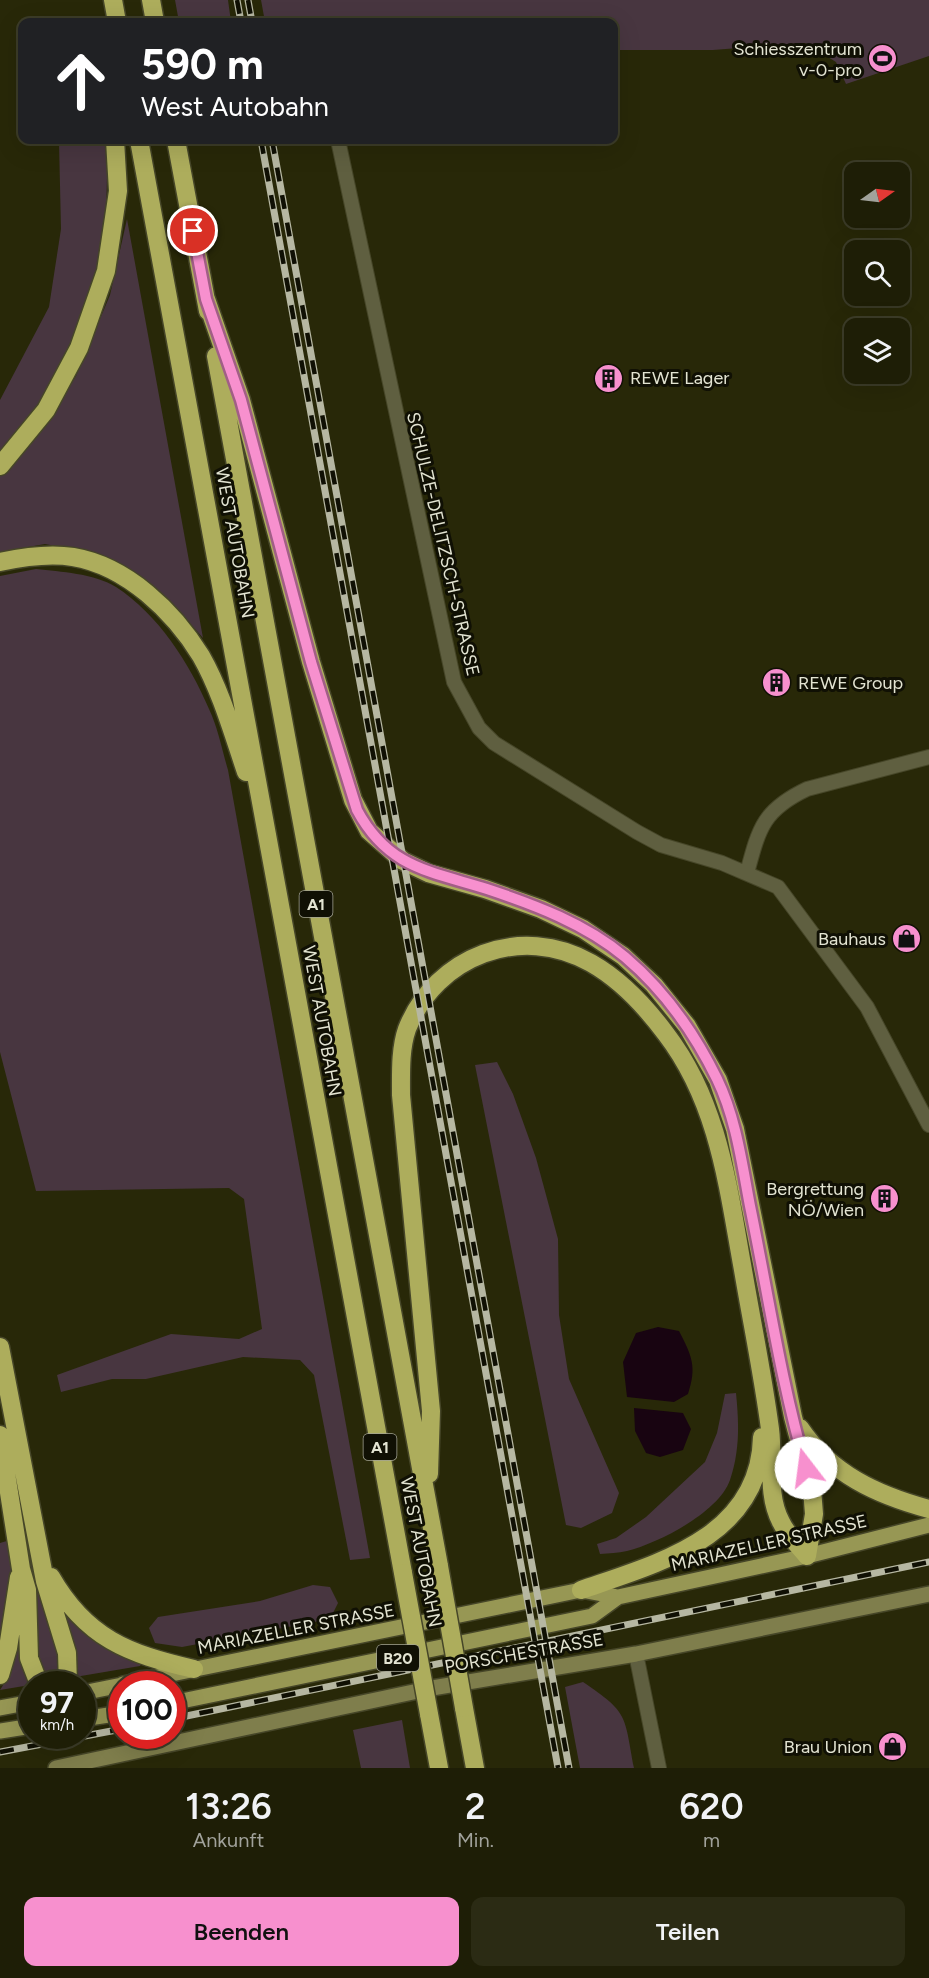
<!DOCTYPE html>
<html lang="de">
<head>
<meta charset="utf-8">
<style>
	:root { --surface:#1e1e06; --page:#2b2b14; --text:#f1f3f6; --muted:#a1a29b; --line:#3c3c28; --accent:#f790ce }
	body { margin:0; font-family:Figtree,sans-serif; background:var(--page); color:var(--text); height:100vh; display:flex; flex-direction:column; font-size:22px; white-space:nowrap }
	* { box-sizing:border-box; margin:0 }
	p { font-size:20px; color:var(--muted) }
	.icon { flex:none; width:33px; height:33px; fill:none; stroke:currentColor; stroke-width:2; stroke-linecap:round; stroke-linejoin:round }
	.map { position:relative; height:1768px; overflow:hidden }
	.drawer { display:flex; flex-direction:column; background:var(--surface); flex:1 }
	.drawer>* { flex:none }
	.banner { position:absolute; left:18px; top:18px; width:600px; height:126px; border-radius:12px; box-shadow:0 6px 24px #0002,0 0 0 2px var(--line); background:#202124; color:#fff; overflow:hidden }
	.needle { width:39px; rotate:76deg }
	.controls { position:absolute; left:844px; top:162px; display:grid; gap:12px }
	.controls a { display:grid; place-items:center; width:66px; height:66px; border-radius:12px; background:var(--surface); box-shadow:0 6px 24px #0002,0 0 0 2px var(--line); font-size:30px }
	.speed { position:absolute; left:18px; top:1671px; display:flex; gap:12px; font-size:30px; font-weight:700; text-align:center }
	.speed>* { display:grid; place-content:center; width:78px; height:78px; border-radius:50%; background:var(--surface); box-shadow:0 6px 24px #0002,0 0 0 2px var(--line); line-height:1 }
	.speed small { font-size:15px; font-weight:400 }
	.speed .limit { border:9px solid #d22; background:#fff; color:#111 }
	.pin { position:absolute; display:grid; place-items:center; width:51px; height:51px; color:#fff; margin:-26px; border:3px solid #fff; border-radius:50%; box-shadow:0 2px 6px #0007 }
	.me { position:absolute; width:66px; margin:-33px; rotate:345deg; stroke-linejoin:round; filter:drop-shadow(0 0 4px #0008) }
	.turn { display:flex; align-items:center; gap:21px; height:126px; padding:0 24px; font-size:27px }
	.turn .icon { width:78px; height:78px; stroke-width:2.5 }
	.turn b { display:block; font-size:42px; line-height:51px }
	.eta { display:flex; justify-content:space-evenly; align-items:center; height:102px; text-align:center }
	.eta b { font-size:36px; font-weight:600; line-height:42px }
	.cta { display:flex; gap:12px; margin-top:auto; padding:12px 24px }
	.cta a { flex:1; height:69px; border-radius:12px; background:var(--accent); color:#111; font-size:24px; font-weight:600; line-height:69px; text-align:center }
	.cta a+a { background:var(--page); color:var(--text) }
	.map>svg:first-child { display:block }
	.green { fill:#483640 }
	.water { fill:#180411 }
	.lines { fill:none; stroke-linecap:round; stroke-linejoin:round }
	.street-casing { stroke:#464628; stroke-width:16 }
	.secondary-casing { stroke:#464628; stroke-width:18 }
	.primary-casing { stroke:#464628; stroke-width:18 }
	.highway-casing { stroke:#464628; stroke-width:21 }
	.street { stroke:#5f5f40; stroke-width:14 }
	.secondary { stroke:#7f7e4c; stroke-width:15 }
	.primary { stroke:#979754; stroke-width:15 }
	.highway { stroke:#adad5c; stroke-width:18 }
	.rail-casing { stroke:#b6b7a2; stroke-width:7 }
	.rail { stroke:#101004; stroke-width:4.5; stroke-dasharray:14; stroke-linecap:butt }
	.highway-bridge-casing { stroke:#464628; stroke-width:21; stroke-linecap:butt }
	.highway-bridge { stroke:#adad5c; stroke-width:18 }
	.route-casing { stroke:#a15e86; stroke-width:15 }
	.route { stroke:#f790ce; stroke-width:10 }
	.labels { text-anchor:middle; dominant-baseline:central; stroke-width:6; stroke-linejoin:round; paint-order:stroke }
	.shield { fill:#101004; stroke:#a4a494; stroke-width:1.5 }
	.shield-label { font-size:16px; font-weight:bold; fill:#e3e4d2 }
	.poi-label { font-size:18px; fill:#e3e4d2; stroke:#101004; text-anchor:end }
	.street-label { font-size:18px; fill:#e3e4d2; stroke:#101004 }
</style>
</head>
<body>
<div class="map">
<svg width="929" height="1768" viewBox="0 0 929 1768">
	<rect width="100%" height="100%" fill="#282808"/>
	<path class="green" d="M175,0H228L231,22H179Z
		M261,0H929V56L846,84L836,62L805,43L713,50H614V22H265Z
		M68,140H108L106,216L99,267L72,349L39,404L0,455V400L49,307L61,229L59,142Z
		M127,219L203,638L179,611L144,580L82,551L45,544L0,552V475L52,413L76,376L110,295Z
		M36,569C61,572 93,573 116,587C158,614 190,664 209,709C218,728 222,750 228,770L370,1558L350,1560L314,1375L300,1360L243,1357L146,1379H112L61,1392L57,1375L171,1334L239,1339L262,1329L244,1199L229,1188L36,1191L0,1052V576Z
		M497,1062L513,1094L536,1158L558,1239L559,1315L569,1379L619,1493L612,1513L581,1528L566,1525L475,1065Z
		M736,1393C739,1423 740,1450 730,1480C719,1512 659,1543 627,1551C618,1553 609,1553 600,1554L597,1544L616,1538L646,1517L705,1462L717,1433L725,1394Z
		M25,1537H30L57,1637L62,1679L46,1680L36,1656L35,1588Z
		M10,1540L12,1589L0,1657V1543Z
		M313,1585L330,1587L338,1603L330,1619L182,1647L155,1643L149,1628L158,1617L260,1601Z
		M58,1600C87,1639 100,1642 143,1662L140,1666L75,1677Z
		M19,1638L23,1670L30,1685L0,1690L7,1679L16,1639Z
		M583,1682C629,1713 624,1715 634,1768H580L565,1687Z
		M402,1720L410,1768H361L353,1730Z"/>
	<path class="water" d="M658,1327L679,1331C692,1356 697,1367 688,1394L674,1402L627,1397L623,1362L636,1333Z
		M634,1408L683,1413L691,1429L683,1450L660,1457L646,1453L635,1431Z"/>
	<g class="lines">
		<defs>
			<path id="street" d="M338,140L454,682L479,728L494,743L637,832L661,845L722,863L778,887L867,1007L929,1125
				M747,873C759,828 763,810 807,789L929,757
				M636,1654L659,1768"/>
			<path id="secondary" d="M56,1768L432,1688L636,1654L929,1594"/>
			<path id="primary" d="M123,1684L581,1590L618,1597L807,1556L929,1525
				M82,1693L122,1685
				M172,1703L592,1616L618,1597
				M0,1708L32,1702
				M82,1719L122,1713
				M0,1731L32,1726"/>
			<path id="highway" d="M113,0L117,22
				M151,0L155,22
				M139,140L403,1573
				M176,140L208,311
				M206,299L241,400L311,662L353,800L369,831L403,861L428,873L485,889L541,909L583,929L623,956L654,985L687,1026L718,1080L735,1129L793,1417L812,1489L814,1514L807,1556
				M216,356L439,1566
				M0,466L46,410L79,348L106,271L118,191L115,140
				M0,562C23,557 49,553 73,557C127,566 174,612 201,656C221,691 233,734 246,772
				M0,1347L45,1581L67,1653L68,1684
				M800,1428C831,1474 877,1495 929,1509
				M0,1435L21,1569L27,1590L29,1658L39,1684
				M429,1474L431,1411L401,1095C401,1073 400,1049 407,1029C436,956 521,923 591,963C621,980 646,1007 666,1034C719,1103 728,1188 743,1270C752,1323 763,1376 770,1429C774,1460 766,1494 781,1522C787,1535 798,1545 807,1556
				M51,1577C86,1638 128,1654 194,1669
				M581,1590C659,1563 760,1537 762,1437
				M0,1675L8,1648L19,1577
				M464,1708L475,1768
				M429,1714L439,1768"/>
		</defs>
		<use href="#street" class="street-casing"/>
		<use href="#secondary" class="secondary-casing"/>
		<use href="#primary" class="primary-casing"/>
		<use href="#highway" class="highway-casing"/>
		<use href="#street" class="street"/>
		<use href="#secondary" class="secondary"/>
		<use href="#primary" class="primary"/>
		<use href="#highway" class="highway"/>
		<defs>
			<path id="rail" d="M237,0L241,22
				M248,0L252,22
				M261,140L558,1768
				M272,140L569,1768
				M172,1719L929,1562
				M0,1752L122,1729"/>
		</defs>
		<use href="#rail" class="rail-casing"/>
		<use href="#rail" class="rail"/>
		<defs>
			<path id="highway-bridge" d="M439,1566L464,1708
				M403,1573L429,1714"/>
		</defs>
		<use href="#highway-bridge" class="highway-bridge-casing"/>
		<use href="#highway-bridge" class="highway-bridge"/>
	</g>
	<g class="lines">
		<defs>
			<path id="route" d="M193,231L206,299L241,400L311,662L357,810C388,868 430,871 487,889C535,905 586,924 625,957C664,990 695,1034 717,1079C736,1118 742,1164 750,1206C768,1293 781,1382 806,1468"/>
		</defs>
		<use href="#route" class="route-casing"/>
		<use href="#route" class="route"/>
	</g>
	<defs>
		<symbol id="stadium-disc" viewBox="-11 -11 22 22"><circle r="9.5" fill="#f790ce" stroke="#101004"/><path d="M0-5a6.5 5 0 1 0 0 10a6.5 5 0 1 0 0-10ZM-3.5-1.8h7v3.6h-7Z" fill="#111"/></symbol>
		<symbol id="building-disc" viewBox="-11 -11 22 22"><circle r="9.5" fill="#f790ce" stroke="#101004"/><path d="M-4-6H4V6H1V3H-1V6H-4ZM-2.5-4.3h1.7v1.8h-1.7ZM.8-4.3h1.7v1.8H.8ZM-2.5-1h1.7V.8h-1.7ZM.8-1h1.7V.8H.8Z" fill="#111"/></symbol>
		<symbol id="shop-disc" viewBox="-11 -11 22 22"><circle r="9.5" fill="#f790ce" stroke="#101004"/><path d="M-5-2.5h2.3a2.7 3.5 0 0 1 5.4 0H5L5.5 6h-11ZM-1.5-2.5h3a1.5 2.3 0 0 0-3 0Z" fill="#111"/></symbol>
	</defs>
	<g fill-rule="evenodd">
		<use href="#stadium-disc" x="866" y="42" width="33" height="33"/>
		<use href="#building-disc" x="592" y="362" width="33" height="33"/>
		<use href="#building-disc" x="760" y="666" width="33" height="33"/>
		<use href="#shop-disc" x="890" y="922" width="33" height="33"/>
		<use href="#building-disc" x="868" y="1182" width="33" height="33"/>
		<use href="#shop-disc" x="876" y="1730" width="33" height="33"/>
	</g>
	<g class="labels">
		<g class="shield">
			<rect x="299.5" y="891" width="33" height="26" rx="4.5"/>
			<rect x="363.5" y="1434" width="33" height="26" rx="4.5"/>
			<rect x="377" y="1645" width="42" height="26" rx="4.5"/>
		</g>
		<g class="shield-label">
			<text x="316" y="904">A1</text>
			<text x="380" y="1447">A1</text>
			<text x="398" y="1658">B20</text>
		</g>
		<g class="poi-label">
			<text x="862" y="49">Schiesszentrum<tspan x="862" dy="21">v-0-pro</tspan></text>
			<text x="630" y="378" text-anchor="start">REWE Lager</text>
			<text x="798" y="683" text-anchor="start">REWE Group</text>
			<text x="886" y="939">Bauhaus</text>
			<text x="864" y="1189">Bergrettung<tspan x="864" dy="21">NÖ/Wien</tspan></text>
			<text x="872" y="1747">Brau Union</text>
		</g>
		<g class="street-label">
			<text transform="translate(235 543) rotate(80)">WEST AUTOBAHN</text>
			<text transform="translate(443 544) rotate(77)">SCHULZE-DELITZSCH-STRASSE</text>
			<text transform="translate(322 1021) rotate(80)">WEST AUTOBAHN</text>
			<text transform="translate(769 1543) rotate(-13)">MARIAZELLER STRASSE</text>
			<text transform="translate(421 1552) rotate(79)">WEST AUTOBAHN</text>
			<text transform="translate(296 1629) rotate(-11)">MARIAZELLER STRASSE</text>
			<text transform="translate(524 1653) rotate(-10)">PORSCHESTRASSE</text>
		</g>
	</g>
</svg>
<div class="controls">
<a><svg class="needle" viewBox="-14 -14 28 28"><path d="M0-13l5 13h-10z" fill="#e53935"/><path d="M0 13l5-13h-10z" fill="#a1a29b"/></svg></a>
<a><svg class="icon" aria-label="search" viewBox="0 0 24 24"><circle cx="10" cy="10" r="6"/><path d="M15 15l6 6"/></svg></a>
<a><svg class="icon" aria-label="layers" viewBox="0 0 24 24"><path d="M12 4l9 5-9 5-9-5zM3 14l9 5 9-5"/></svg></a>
</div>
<div class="speed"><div>97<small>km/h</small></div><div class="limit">100</div></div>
<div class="pin" style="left:193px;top:231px;background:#d93025"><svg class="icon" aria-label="arrive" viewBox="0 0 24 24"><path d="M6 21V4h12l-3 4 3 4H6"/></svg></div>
<svg class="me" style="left:806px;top:1468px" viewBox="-20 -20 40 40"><circle r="19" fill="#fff"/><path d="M0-13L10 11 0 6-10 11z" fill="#f790ce"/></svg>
<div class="banner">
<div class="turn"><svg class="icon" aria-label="ahead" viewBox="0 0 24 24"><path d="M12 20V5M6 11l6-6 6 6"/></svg><div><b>590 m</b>West Autobahn</div></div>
</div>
</div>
<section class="drawer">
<div class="eta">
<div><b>13:26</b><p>Ankunft</p></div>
<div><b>2</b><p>Min.</p></div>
<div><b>620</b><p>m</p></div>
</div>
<div class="cta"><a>Beenden</a><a>Teilen</a></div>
</section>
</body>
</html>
